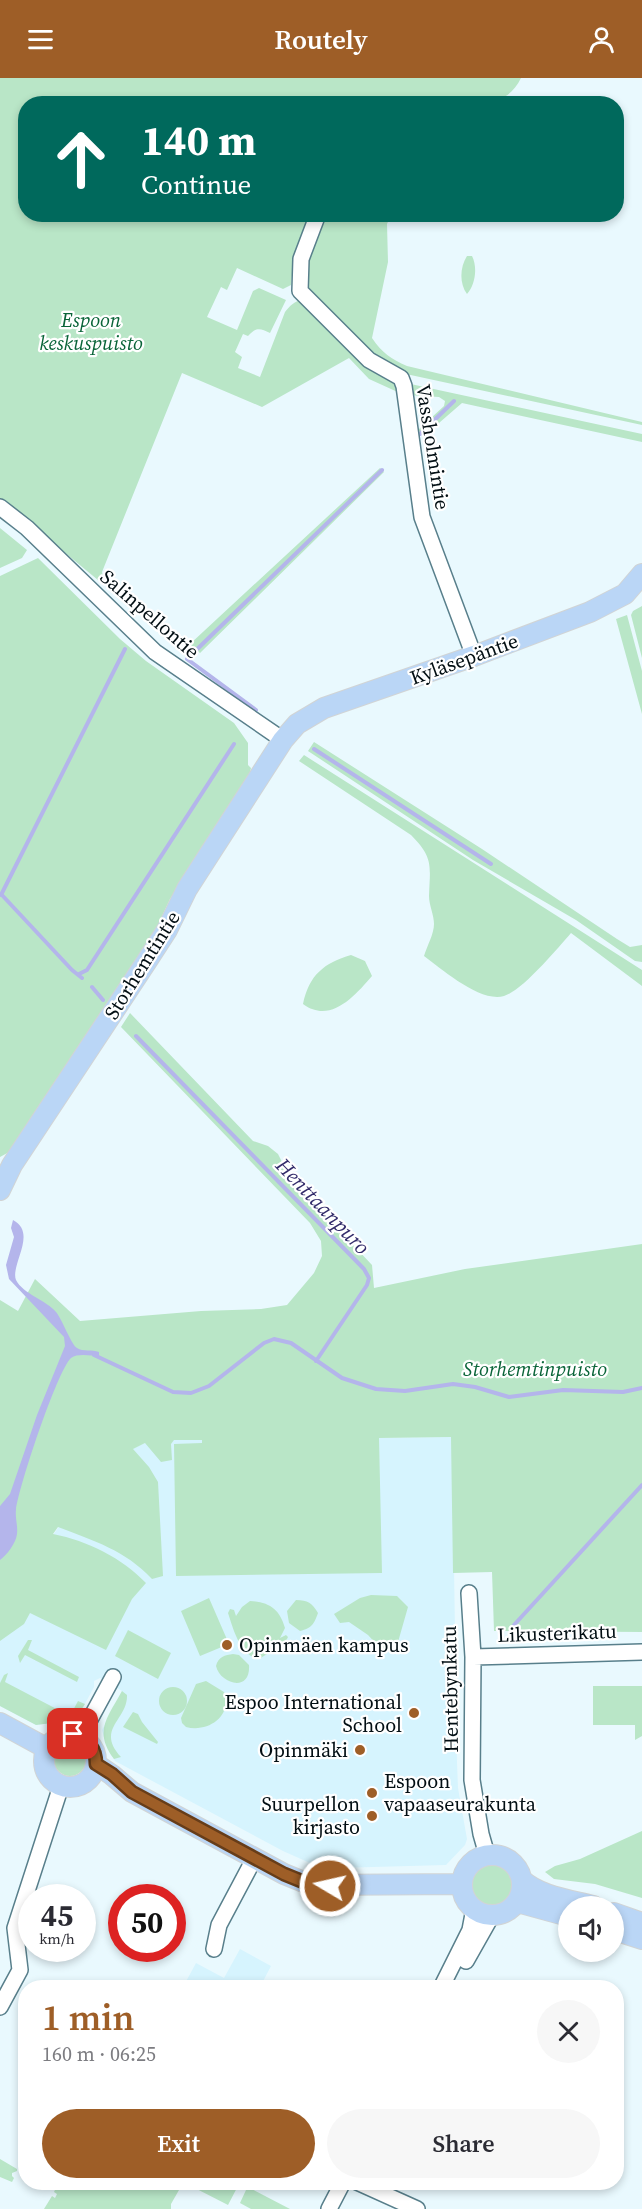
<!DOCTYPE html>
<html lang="en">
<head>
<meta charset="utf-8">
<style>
	:root { --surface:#fff; --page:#f7f7f7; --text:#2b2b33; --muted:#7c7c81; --accent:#9e5e27 }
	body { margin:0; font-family:"Source Serif 4",serif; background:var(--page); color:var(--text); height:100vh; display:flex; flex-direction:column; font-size:22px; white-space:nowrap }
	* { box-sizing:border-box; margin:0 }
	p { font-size:20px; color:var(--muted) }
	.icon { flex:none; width:33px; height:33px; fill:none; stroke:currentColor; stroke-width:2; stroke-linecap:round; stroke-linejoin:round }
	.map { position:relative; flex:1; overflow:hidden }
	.side { position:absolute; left:18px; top:1902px; width:606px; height:210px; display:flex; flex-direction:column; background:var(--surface); border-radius:24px; box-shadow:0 3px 9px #0003 }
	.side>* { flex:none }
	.top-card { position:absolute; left:18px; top:18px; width:606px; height:126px; border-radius:24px; box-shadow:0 3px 9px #0003; background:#00695c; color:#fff; overflow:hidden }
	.tools { position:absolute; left:558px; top:1818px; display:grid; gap:12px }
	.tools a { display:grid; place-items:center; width:66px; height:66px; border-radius:50%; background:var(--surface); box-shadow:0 3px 9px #0003; font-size:30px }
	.speed { position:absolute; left:18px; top:1806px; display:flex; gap:12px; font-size:30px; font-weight:700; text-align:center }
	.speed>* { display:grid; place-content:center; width:78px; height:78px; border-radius:50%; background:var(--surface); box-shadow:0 3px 9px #0003; line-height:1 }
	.speed small { font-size:15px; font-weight:400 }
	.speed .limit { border:9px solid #d22; background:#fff; color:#111 }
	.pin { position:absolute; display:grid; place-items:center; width:51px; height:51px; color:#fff; margin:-26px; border-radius:12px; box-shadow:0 3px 9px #0006 }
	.me { position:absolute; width:66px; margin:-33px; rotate:279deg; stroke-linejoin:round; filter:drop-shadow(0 0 4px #0008) }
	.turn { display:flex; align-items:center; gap:21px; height:126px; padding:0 24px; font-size:27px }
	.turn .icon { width:78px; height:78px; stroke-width:2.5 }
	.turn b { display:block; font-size:42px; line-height:51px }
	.round { display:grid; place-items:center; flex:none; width:63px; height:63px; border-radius:32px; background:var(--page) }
	.overview { display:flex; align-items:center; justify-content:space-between; height:102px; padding:0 24px }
	h1 { font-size:36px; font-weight:600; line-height:45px; color:var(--accent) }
	.button { display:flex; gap:12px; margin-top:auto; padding:12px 24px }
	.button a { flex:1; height:69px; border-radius:36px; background:var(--accent); color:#fff; font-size:24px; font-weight:600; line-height:69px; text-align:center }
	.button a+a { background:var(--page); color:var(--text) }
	header { display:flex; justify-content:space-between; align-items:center; height:78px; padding:0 24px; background:var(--accent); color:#fff; font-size:27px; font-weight:600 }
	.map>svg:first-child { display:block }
	.built { fill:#d6f4fe }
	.green { fill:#b9e6c7 }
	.water { fill:#b4b5eb }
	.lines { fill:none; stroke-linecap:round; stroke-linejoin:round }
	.stream { stroke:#b4b5eb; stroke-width:4 }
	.minor-casing { stroke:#587f8b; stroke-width:18 }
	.major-casing { stroke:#d1d4d5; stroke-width:22 }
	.minor { stroke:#fff; stroke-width:15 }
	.major { stroke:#bad6f6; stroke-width:20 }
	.route-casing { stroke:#673d19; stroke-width:15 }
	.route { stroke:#9e5e27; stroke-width:10 }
	.poi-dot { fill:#9e5e27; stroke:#fff; stroke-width:2 }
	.labels { text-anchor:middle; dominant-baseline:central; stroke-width:4.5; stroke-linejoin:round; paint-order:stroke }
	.park-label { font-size:20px; font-style:italic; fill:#096438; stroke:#fff }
	.street-label { font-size:20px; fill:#020e13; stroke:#fff }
	.poi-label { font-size:20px; fill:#020e13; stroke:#fff; text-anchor:end }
	.water-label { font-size:21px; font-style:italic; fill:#332c6b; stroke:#fff }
</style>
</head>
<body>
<header><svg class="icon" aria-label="menu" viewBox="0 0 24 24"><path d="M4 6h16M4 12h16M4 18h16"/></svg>Routely<svg class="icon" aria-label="person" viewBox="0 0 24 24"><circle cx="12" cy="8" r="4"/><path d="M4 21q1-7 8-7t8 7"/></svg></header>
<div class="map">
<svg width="642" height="2131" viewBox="0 0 642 2131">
	<rect width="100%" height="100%" fill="#e9f9fe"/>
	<path class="built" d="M452,1359L457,1684L458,1710L467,1761L465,1767L446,1787L336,1790L310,1785L283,1773L115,1683L105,1663L102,1652L122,1613L100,1600L94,1603V1609L80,1635L67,1643L36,1647L0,1628V1534L80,1418L125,1374L145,1365L173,1362Z
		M240,1871L271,1888L260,1909H183L196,1885L224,1900Z"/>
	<path class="green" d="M0,0H521C513,16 503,22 485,25L26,26V136L317,137L292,196L291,207L283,211L237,190L227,212L221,209L207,239L237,252L253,213L259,210L286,222L270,255C260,250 256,249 248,258L243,256L235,274L242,279L238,290L260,299L285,234C290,228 294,223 302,222L394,300L402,316L369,301L349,280L262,329L182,295L102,494L104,507L0,421Z
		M323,137H391L387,146L388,184L372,260C382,275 391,281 407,288L642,344V347L406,296L381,286L307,214L304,182Z
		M467,178H472C478,190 475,207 467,216C459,205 460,189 467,178Z
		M406,305L642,356V364L462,325L424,358L418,352L444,328L445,323L439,319L408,317Z
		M380,390L384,394L200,575L190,566Z
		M0,450L27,472L22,480L0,490Z
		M38,480L120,561L146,583L234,645L248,665V687L251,690L247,706L170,821L151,862L11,1073L0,1079V498Z
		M642,528V580L631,537L633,533Z
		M627,537L642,593V636L616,541Z
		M314,664L482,771L617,861L630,869L642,867V884L635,883L576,842L473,782L308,673Z
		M304,677L642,892V908L571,855C558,870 522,913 504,918C480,925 442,891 424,878C427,868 434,856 434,846C434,837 429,827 429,818C430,788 434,780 411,757L299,683Z
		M351,877L365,883L372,898C354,919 330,946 303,926C309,897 324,885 351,877Z
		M130,935L253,1063L268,1068L278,1076L290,1100L372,1187L374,1210L465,1191L642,1166V1554L494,1553L492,1494L453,1495L451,1359L379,1360L382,1495L176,1498L174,1366L202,1365V1362H174L171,1366L172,1382L161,1384L145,1365L133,1371L149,1389L158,1404L163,1498L152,1501C125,1472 94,1463 58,1449L53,1456C88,1463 122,1480 146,1505L132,1521L106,1572L30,1535L24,1546L0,1563V1222L18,1233L35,1201L80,1243L201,1233L261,1231L287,1227L314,1195L322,1178L321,1163L310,1145L121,949Z
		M371,1517L397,1518L408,1529L398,1564L395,1568L384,1571L379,1569L368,1557L349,1544L340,1545L334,1536L360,1520Z
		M209,1520L229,1566L200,1578L181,1533Z
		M296,1522C308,1522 312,1525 318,1535C314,1546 312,1550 300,1553L289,1545L287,1533Z
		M250,1523C270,1524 280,1532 285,1550L280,1560L286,1557L288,1559L285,1565L259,1581C240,1578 233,1550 228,1535L230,1531L234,1532L236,1538L242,1529Z
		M128,1552L171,1575L158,1601L115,1578Z
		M28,1562H32L28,1572L79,1599L77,1604L25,1577L20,1585L18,1578Z
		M233,1576L239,1577L249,1587C251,1615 220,1606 216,1588C218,1579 225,1577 233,1576Z
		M8,1595L5,1604L70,1638L78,1623L85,1626L77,1638L67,1643L36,1647L0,1628V1605L4,1597Z
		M206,1603L224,1614C233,1638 208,1655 186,1649L182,1645L181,1640L196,1606Z
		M593,1608H642V1658L635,1662V1647H593Z
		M159 1623a14 14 0 1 1 28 0a14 14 0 1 1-28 0Z
		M122,1613L127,1617C128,1642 95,1651 121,1679L114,1681C93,1653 108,1639 122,1613Z
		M133,1634L138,1636L142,1644L158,1664L157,1666L123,1649Z
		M54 1682a16 16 0 1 1 32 0a16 16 0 1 1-32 0Z
		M642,1753V1820L595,1806L554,1801L545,1794L555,1788L580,1781Z
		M472 1807a20 20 0 1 1 40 0a20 20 0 1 1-40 0Z
		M0,2081L17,2091V2093L12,2095V2098L14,2100L12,2104L0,2099Z
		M240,2104L228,2127L185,2105V2104Z
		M58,2105H183L171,2126V2131H44L52,2118L55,2120L57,2116L54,2114Z
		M244,2107L290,2131H251L240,2125L246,2112L242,2110Z"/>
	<path class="water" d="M13,1142C38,1155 10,1187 16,1202C23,1216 46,1222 56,1234C62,1241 72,1268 77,1270C83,1274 92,1271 99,1274V1278C91,1278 78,1275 71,1280C57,1293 18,1411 16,1432C15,1440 18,1448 17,1456C16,1465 7,1477 0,1482V1428L10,1416L37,1337L65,1268L64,1259L9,1201L6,1187L14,1159L11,1150Z"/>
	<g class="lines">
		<path class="stream" d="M420,356L454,323
			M256,632L187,581L382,392
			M314,671L491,786
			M1,816L72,892L82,900
			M1,817L125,571
			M79,896L87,892L234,666
			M92,909L103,922
			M136,958L364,1191L369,1200L367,1207L316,1283
			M94,1277L173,1314L191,1315L209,1308L264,1265L274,1261L291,1265L342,1300L376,1311L405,1313L453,1306L475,1309L509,1319L563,1312L623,1314L642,1310
			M514,1547L642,1407"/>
		<defs>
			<path id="minor" d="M318,136L301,181L300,213L369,282L401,300L404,308L422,439L474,578
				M0,429L27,450L155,574L283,662
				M469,1515L473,1579L472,1702L481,1756L487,1777
				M473,1579L642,1574
				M81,1658L113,1599
				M214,1871L219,1847L254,1781
				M466,1883L492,1837
				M441,1910L470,1852L474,1831
				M0,1929L20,1892L15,1850L61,1708
				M357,2104L417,2131
				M329,2131L343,2104"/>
			<path id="major" d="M0,1112L12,1087L145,886L167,852L187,811L205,783L283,662L297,646L324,630L474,578L590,534L625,516L642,496
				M0,1645L46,1670
				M44 1683a26 26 0 1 1 52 0a26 26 0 1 1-52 0Z
				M96,1686L112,1697L132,1714L284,1796L311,1807L462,1806
				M462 1807a30 30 0 1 1 60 0a30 30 0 1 1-60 0Z
				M522,1802C539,1818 570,1822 593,1828
				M517,1824L568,1838
				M614,1835L642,1845
				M614,1852L642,1861"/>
		</defs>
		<use href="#minor" class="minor-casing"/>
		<use href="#major" class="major-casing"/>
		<use href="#minor" class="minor"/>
		<use href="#major" class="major"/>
	</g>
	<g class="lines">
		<defs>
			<path id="route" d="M73,1656C88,1661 96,1670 96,1686L112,1696L132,1714L284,1796L311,1807L330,1808"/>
		</defs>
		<use href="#route" class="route-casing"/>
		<use href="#route" class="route"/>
	</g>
	<g class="poi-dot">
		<circle cx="227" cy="1567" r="6"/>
		<circle cx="414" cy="1635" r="6"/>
		<circle cx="360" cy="1672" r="6"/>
		<circle cx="372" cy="1715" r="6"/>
		<circle cx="372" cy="1738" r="6"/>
	</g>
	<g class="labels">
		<g class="park-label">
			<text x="91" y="242">Espoon<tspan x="91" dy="23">keskuspuisto</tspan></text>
			<text x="535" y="1291">Storhemtinpuisto</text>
		</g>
		<g class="street-label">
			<text transform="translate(433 369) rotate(81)">Vassholmintie</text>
			<text transform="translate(150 536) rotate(41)">Salinpellontie</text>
			<text transform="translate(464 581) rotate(-20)">Kyläsepäntie</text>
			<text transform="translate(142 887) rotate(-58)">Storhemtintie</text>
			<text transform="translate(557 1555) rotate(-2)">Likusterikatu</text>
			<text transform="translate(450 1611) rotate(-91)">Hentebynkatu</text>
		</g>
		<g class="poi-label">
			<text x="239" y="1567" text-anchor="start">Opinmäen kampus</text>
			<text x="402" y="1624">Espoo International<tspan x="402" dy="23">School</tspan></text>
			<text x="348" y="1672">Opinmäki</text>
			<text x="384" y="1703" text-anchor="start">Espoon<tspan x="384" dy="23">vapaaseurakunta</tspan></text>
			<text x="360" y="1726">Suurpellon<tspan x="360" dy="23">kirjasto</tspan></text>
		</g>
		<g class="water-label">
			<text transform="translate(323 1128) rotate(46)">Henttaanpuro</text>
		</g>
	</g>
</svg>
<div class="tools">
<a><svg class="icon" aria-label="sound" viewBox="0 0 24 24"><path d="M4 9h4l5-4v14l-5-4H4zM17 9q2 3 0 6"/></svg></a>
</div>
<div class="speed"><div>45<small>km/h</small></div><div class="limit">50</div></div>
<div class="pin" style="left:73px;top:1656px;background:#d93025"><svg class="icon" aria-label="arrive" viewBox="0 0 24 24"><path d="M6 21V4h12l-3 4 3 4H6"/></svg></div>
<svg class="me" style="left:330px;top:1808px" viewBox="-20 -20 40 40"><circle r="17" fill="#9e5e27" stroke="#fff" stroke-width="3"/><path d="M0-11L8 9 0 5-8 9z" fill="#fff"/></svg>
<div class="top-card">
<div class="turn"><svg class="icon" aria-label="ahead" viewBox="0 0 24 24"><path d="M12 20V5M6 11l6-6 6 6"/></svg><div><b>140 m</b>Continue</div></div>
</div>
<section class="side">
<div class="overview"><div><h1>1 min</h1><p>160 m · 06:25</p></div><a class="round"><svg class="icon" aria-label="close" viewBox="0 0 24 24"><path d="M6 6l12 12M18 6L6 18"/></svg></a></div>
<div class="button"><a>Exit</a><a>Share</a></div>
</section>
</div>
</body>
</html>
